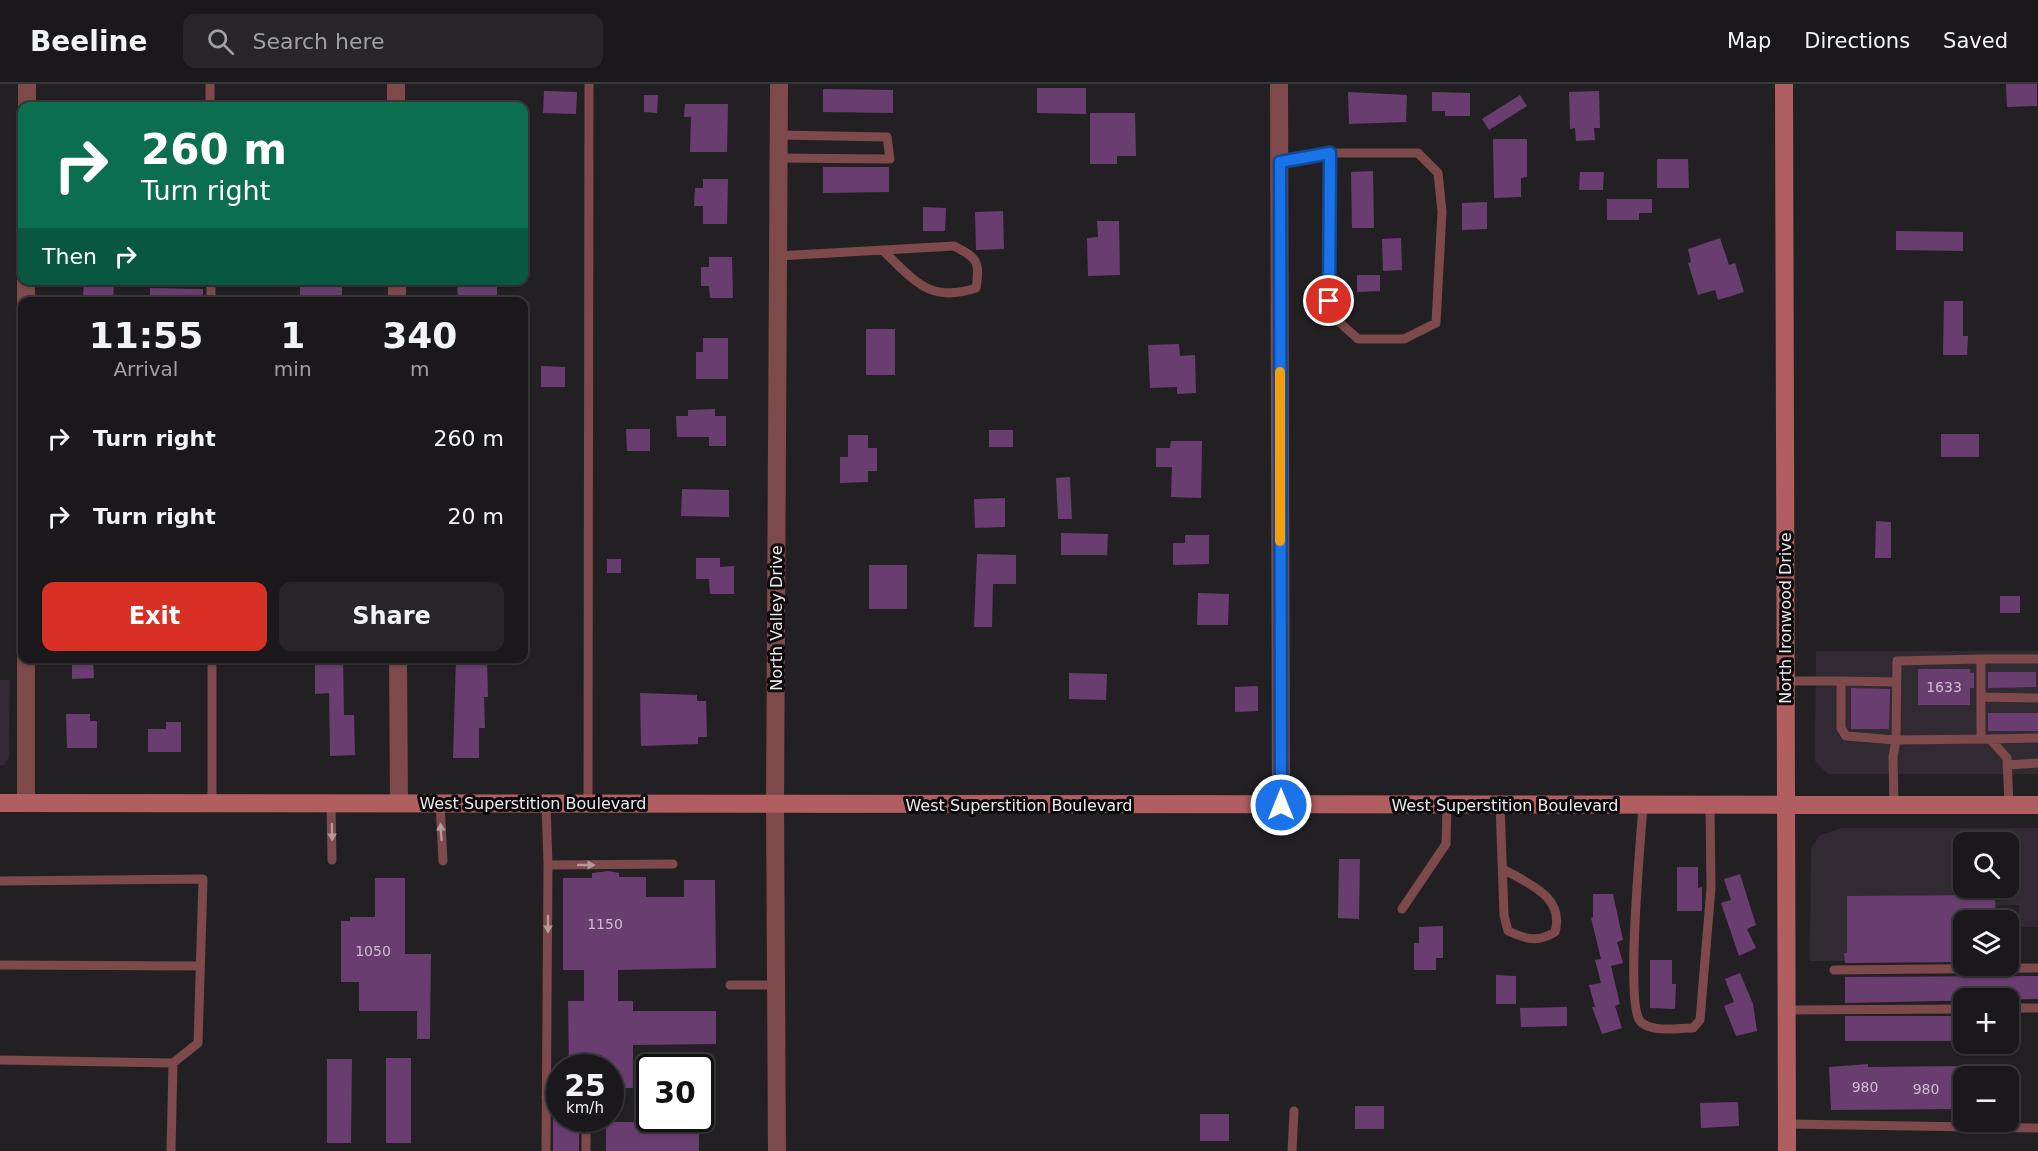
<!DOCTYPE html>
<html lang="en">
<head>
<meta charset="utf-8">
<style>
	:root { --surface:#1a181b; --page:#272528; --text:#f1f3f6; --muted:#9fa0a3; --line:#38373a; --accent:#d93025 }
	body { margin:0; font-family:"DejaVu Sans",sans-serif; background:var(--page); color:var(--text); height:100vh; display:flex; flex-direction:column; font-size:22px; white-space:nowrap }
	* { box-sizing:border-box; margin:0 }
	p { font-size:20px; color:var(--muted) }
	.icon { flex:none; width:33px; height:33px; fill:none; stroke:currentColor; stroke-width:2; stroke-linecap:round; stroke-linejoin:round }
	.map { position:relative; flex:1; overflow:hidden }
	.sheet { position:absolute; left:18px; top:213px; width:510px; height:366px; display:flex; flex-direction:column; background:var(--surface); border-radius:12px; box-shadow:0 2px 4px #0004,0 0 0 2px var(--line) }
	.sheet>* { flex:none }
	.guide { position:absolute; left:18px; top:18px; width:510px; height:183px; border-radius:12px; box-shadow:0 2px 4px #0004,0 0 0 2px var(--line); background:#0b6e4f; color:#fff; overflow:hidden }
	.controls { position:absolute; left:1953px; top:748px; display:grid; gap:12px }
	.controls a { display:grid; place-items:center; width:66px; height:66px; border-radius:12px; background:var(--surface); box-shadow:0 2px 4px #0004,0 0 0 2px var(--line); font-size:30px }
	.speed { position:absolute; left:546px; top:970px; display:flex; gap:12px; font-size:30px; font-weight:700; text-align:center }
	.speed>* { display:grid; place-content:center; width:78px; height:78px; border-radius:50%; background:var(--surface); box-shadow:0 2px 4px #0004,0 0 0 2px var(--line); line-height:1 }
	.speed small { font-size:15px; font-weight:400 }
	.speed .limit { border:3px solid #111; border-radius:9px; background:#fff; color:#111 }
	.pin { position:absolute; display:grid; place-items:center; width:51px; height:51px; color:#fff; margin:-26px; border:3px solid #fff; border-radius:50%; box-shadow:0 2px 6px #0007 }
	.me { position:absolute; width:66px; margin:-33px; rotate:0deg; stroke-linejoin:round; filter:drop-shadow(0 0 4px #0008) }
	.turn { display:flex; align-items:center; gap:21px; height:126px; padding:0 24px; font-size:27px }
	.turn .icon { width:78px; height:78px; stroke-width:2.5 }
	.turn b { display:block; font-size:42px; line-height:51px }
	.then { display:flex; align-items:center; height:57px; padding:0 24px; background:#0003; gap:12px; font-size:22px }
	.eta { display:flex; justify-content:space-evenly; align-items:center; height:102px; text-align:center }
	.eta b { font-size:36px; font-weight:700; line-height:42px }
	.primary-button { display:flex; gap:12px; margin-top:auto; padding:12px 24px }
	.primary-button a { flex:1; height:69px; border-radius:12px; background:var(--accent); color:#fff; font-size:24px; font-weight:700; line-height:69px; text-align:center }
	.primary-button a+a { background:var(--page); color:var(--text) }
	ul { padding:0; list-style:none }
	li { display:flex; align-items:center; gap:18px; height:78px; padding:0 24px }
	li div { flex:1 }
	li b { display:block; font-size:22px }
	li em { font-style:normal }
	header { display:flex; align-items:center; gap:36px; box-sizing:border-box; height:84px; padding:0 30px; background:var(--surface); border-bottom:2px solid var(--line) }
	header strong { font-size:28px }
	nav { display:flex; gap:33px; margin-inline-start:auto; font-size:21px }
	.search { width:420px; height:54px; background:var(--page); display:flex; align-items:center; gap:15px; box-sizing:border-box; padding:0 21px; border-radius:12px; color:var(--muted); font-size:22px }
	.map>svg:first-child { display:block }
	.built { fill:#312a32; fill-rule:evenodd }
	.building { fill:#6a3d71 }
	.lines { fill:none; stroke-linecap:round; stroke-linejoin:round }
	.lane { stroke:#7d494a; stroke-width:9 }
	.street { stroke:#7d494a; stroke-width:18 }
	.secondary { stroke:#b15e60; stroke-width:18 }
	.oneway { fill:#b49a9b }
	.route-casing { stroke:#114b97; stroke-width:15 }
	.route { stroke:#1a73e8; stroke-width:10 }
	.slow { stroke:#f59e0b; stroke-width:10 }
	.labels { text-anchor:middle; dominant-baseline:central; stroke-width:6; stroke-linejoin:round; paint-order:stroke }
	.number-label { font-size:14px; fill:#ccbfcd }
	.street-label { font-size:16px; fill:#eceaec; stroke:#0c0a0c }
</style>
</head>
<body>
<header>
<strong>Beeline</strong>
<div class="search"><svg class="icon" aria-label="search" viewBox="0 0 24 24"><circle cx="10" cy="10" r="6"/><path d="M15 15l6 6"/></svg>Search here</div>
<nav><a>Map</a><a>Directions</a><a>Saved</a></nav>
</header>
<div class="map">
<svg width="2038" height="1067" viewBox="0 0 2038 1067">
	<rect width="100%" height="100%" fill="#232024"/>
	<path class="built" d="M1816,567H2038V690H1828L1815,677Z
		M0,596H10L9,674L4,681H0Z
		M1842,744H2038V843H2019V821H1997V837H1964L1844,870L1845,877H1810L1811,764L1820,751ZM1964,759H2008V804H1964Z"/>
	<path class="building" d="M2006,0H2037V22L2007,23Z
		M1037,4H1086V30L1037,29Z
		M823,5L893,6V29L823,28Z
		M544,7L577,8L576,30L543,29Z
		M1599,7L1600,44H1594L1595,56L1576,57L1575,44L1570,45L1569,8Z
		M1348,8L1407,11L1406,38L1349,40Z
		M1432,8L1470,9V32H1445V27H1432Z
		M644,11H658L657,29L644,28Z
		M1520,11L1527,22L1489,46L1482,35Z
		M685,20H728L727,68H690L691,33H684Z
		M1090,29H1135L1136,72H1117V80H1090Z
		M1493,55H1527V93L1521,94V113L1494,114Z
		M1657,75H1688L1689,104H1657Z
		M823,83H889V108L823,109Z
		M1373,87L1374,144H1352L1351,88Z
		M1580,88H1604L1603,106H1579Z
		M703,95H728L727,140H703V122H694L695,104H703Z
		M1607,115H1652V129H1639V136H1607Z
		M1487,118V145L1462,146V119Z
		M923,123L946,124L945,147H923Z
		M1003,127L1004,165L976,166L975,128Z
		M1097,137H1119L1120,191L1088,192L1087,154L1098,153Z
		M1896,147L1963,148V167L1896,166Z
		M1401,154L1402,186L1383,187L1382,155Z
		M1720,154L1729,181L1735,179L1744,208L1718,216L1715,206L1698,211L1688,179L1691,178L1688,165Z
		M709,173H732L733,214H710L709,202H701V183H709Z
		M1357,191H1380V207L1357,208Z
		M84,196H114L113,218L83,215Z
		M300,196H342V218H300Z
		M457,196H497V214L458,215Z
		M150,204L203,205V218H150Z
		M1944,217H1963V252H1968L1967,271H1943Z
		M866,245H895V291H866Z
		M703,254H728V295H696V268H703Z
		M1179,260L1180,272L1195,271L1196,309L1177,310V303L1150,304L1148,261Z
		M541,282L565,283V303H541Z
		M715,325V332H726V362H709V353H677L676,332H688V326Z
		M626,345H650V367H627Z
		M989,346H1013V363H989Z
		M1941,350H1979V373H1941Z
		M848,351H868V364H877V387H868V398L840,399V373H848Z
		M1171,357H1202L1201,414L1171,413L1172,383H1156V364H1170Z
		M1070,393L1072,435H1058L1056,394Z
		M682,405L729,406V433L681,432Z
		M1005,414V443L975,444L974,415Z
		M1876,437L1891,438V474H1875Z
		M1061,449L1108,450L1107,471H1061Z
		M1185,451H1209V480L1173,481V459H1185Z
		M977,470L1016,471V500H993L992,543H974Z
		M696,474H720V483L734,482V510H710L709,495H696Z
		M607,475H621V489H607Z
		M869,481H907V525H869Z
		M1198,509L1229,510L1228,541H1197Z
		M2000,512H2020V529H2000Z
		M72,574H93L94,594L72,595Z
		M315,574H343L344,631H354L355,671L330,672L329,609L315,610Z
		M456,574H487L488,613H484L485,644H479V674H453Z
		M1918,585H1970V589H1974V604H1970V621H1918Z
		M1988,588H2036V603L1988,604Z
		M1069,589L1107,590L1106,616L1069,615Z
		M1258,602V627L1235,628V603Z
		M1851,604L1890,605L1889,645H1851Z
		M640,609L697,611V617H706L707,653H698V660L641,662Z
		M1988,629H2038V647H1988Z
		M66,630H90V637H97V664H67Z
		M166,638H181V668H148V645H166Z
		M1339,775H1360L1359,835L1338,834Z
		M1677,783H1698V804L1702,803V827H1677Z
		M609,787L619,789V793H646V813H684V796H715L716,884L618,886V917H633V927H716V960L633,961V1004H610V984H569L568,917H584V886H563V794H592V789Z
		M1740,790L1756,841L1747,845L1756,864L1739,872L1721,819L1731,816L1724,795Z
		M375,794H405V870H431L430,955H417V927H359V898H341V837H350V833H375Z
		M1593,810H1613L1623,856L1617,858L1623,879L1611,882L1620,920L1615,922L1622,944L1602,950L1592,923H1595L1589,901L1601,899L1595,876L1601,875L1591,834L1593,833Z
		M1995,811V837H1964V878L1845,879L1844,869H1847V812Z
		M1443,842V874H1436V886H1414V859H1419V843Z
		M1650,876H1672V900H1676L1675,925L1650,924Z
		M1740,889L1753,920L1757,947L1736,952L1724,922L1734,918L1725,895Z
		M1496,891L1516,892V920H1496Z
		M2038,892V915L1845,919V893Z
		M1567,923V942L1521,943L1520,924Z
		M1845,932H1964V957H1845Z
		M386,974H411V1059H386Z
		M327,975H352L351,1059H327Z
		M1868,980V983L1962,982L1964,1025L1831,1026L1829,983Z
		M1738,1018L1739,1042L1701,1044L1700,1019Z
		M1355,1022H1384V1045H1355Z
		M1200,1030H1229V1057H1200Z
		M553,1035H579V1067H553Z
		M606,1038H699V1067H606Z"/>
	<g class="lines">
		<path class="lane" d="M210,0V22
			M778,51L887,53L890,75L778,74
			M1280,78L1330,69H1418L1438,89L1442,128L1436,239L1404,255H1358L1338,237L1329,217L1330,69
			M778,172L954,162C978,174 980,178 976,204C928,220 914,195 882,166
			M211,196V218
			M212,574V719
			M1784,597H1841V644L1846,652L1896,656L1897,577L1981,575
			M1841,597L1896,598
			M1981,613L2038,614
			M1981,655V575H2038
			M1990,655L2038,654
			M2007,681L2038,679
			M331,719L332,776
			M440,719L443,777
			M546,719L548,781L673,780
			M588,719L589,0
			M1500,721L1504,831L1508,847C1526,855 1537,859 1555,848C1565,813 1529,800 1503,785
			M1643,721C1641,754 1625,918 1640,937C1650,949 1678,944 1693,944L1700,936L1711,804L1710,721
			M1894,722L1893,673L1896,656L1990,655L2007,674L2009,721
			M0,797L203,795L198,959L173,979L0,976
			M1402,825L1446,760L1447,721
			M0,881L200,882
			M1834,886L2038,884
			M730,901H776
			M2008,924H2038
			M1786,926L1964,925
			M546,1013H560
			M586,1035V1067
			M1787,1040L2038,1044
			M171,1067L173,979
			M546,1067L548,781
			M1292,1067L1294,1027"/>
		<path class="street" d="M396,0V22
			M1279,0L1281,721
			M27,22V0
			M397,196V218
			M26,218V196
			M398,574L399,719
			M26,719V574
			M777,1067L775,720L779,0"/>
		<path class="secondary" d="M1784,0L1787,1067
			M0,719L2038,721"/>
	</g>
	<defs><path id="oneway-solid" d="M-6-.8H1V-3.2L6.5 0L1 3.2V.8H-6Z" transform="scale(1.5)"/></defs>
	<g class="oneway">
		<use href="#oneway-solid" transform="translate(332 748) rotate(89)"/>
		<use href="#oneway-solid" transform="translate(441 748) rotate(-94)"/>
		<use href="#oneway-solid" transform="translate(586 781)"/>
		<use href="#oneway-solid" transform="translate(548 840) rotate(90)"/>
	</g>
	<g class="lines">
		<defs>
			<path id="route" d="M1281,721L1280,78L1330,69L1329,217"/>
		</defs>
		<use href="#route" class="route-casing"/>
		<use href="#route" class="route"/>
		<path class="slow" d="M1280,288V457"/>
	</g>
	<g class="labels">
		<g class="number-label">
			<text x="1944" y="603">1633</text>
			<text x="605" y="840">1150</text>
			<text x="373" y="867">1050</text>
			<text x="1865" y="1003">980</text>
			<text x="1926" y="1005">980</text>
		</g>
		<g class="street-label">
			<text transform="translate(776 534) rotate(-90)">North Valley Drive</text>
			<text transform="translate(1785 534) rotate(-90)">North Ironwood Drive</text>
			<text x="533" y="719">West Superstition Boulevard</text>
			<text x="1019" y="721">West Superstition Boulevard</text>
			<text x="1505" y="721">West Superstition Boulevard</text>
		</g>
	</g>
</svg>
<div class="controls">
<a><svg class="icon" aria-label="search" viewBox="0 0 24 24"><circle cx="10" cy="10" r="6"/><path d="M15 15l6 6"/></svg></a>
<a><svg class="icon" aria-label="layers" viewBox="0 0 24 24"><path d="M12 4l9 5-9 5-9-5zM3 14l9 5 9-5"/></svg></a>
<a>+</a>
<a>−</a>
</div>
<div class="speed"><div>25<small>km/h</small></div><div class="limit">30</div></div>
<div class="pin" style="left:1329px;top:217px;background:#d93025"><svg class="icon" aria-label="arrive" viewBox="0 0 24 24"><path d="M6 21V4h12l-3 4 3 4H6"/></svg></div>
<svg class="me" style="left:1281px;top:721px" viewBox="-20 -20 40 40"><circle r="17" fill="#1a73e8" stroke="#fff" stroke-width="3"/><path d="M0-11L8 9 0 5-8 9z" fill="#fff"/></svg>
<div class="guide">
<div class="turn"><svg class="icon" aria-label="right" viewBox="0 0 24 24"><path d="M7 20v-9h11M14 6l5 5-5 5"/></svg><div><b>260 m</b>Turn right</div></div>
<div class="then">Then<svg class="icon" aria-label="right" viewBox="0 0 24 24"><path d="M7 20v-9h11M14 6l5 5-5 5"/></svg></div>
</div>
<section class="sheet">
<div class="eta">
<div><b>11:55</b><p>Arrival</p></div>
<div><b>1</b><p>min</p></div>
<div><b>340</b><p>m</p></div>
</div>
<ul>
<li><svg class="icon" aria-label="right" viewBox="0 0 24 24"><path d="M7 20v-9h11M14 6l5 5-5 5"/></svg><div><b>Turn right</b></div><em>260 m</em></li>
<li><svg class="icon" aria-label="right" viewBox="0 0 24 24"><path d="M7 20v-9h11M14 6l5 5-5 5"/></svg><div><b>Turn right</b></div><em>20 m</em></li>
</ul>
<div class="primary-button"><a>Exit</a><a>Share</a></div>
</section>
</div>
</body>
</html>
